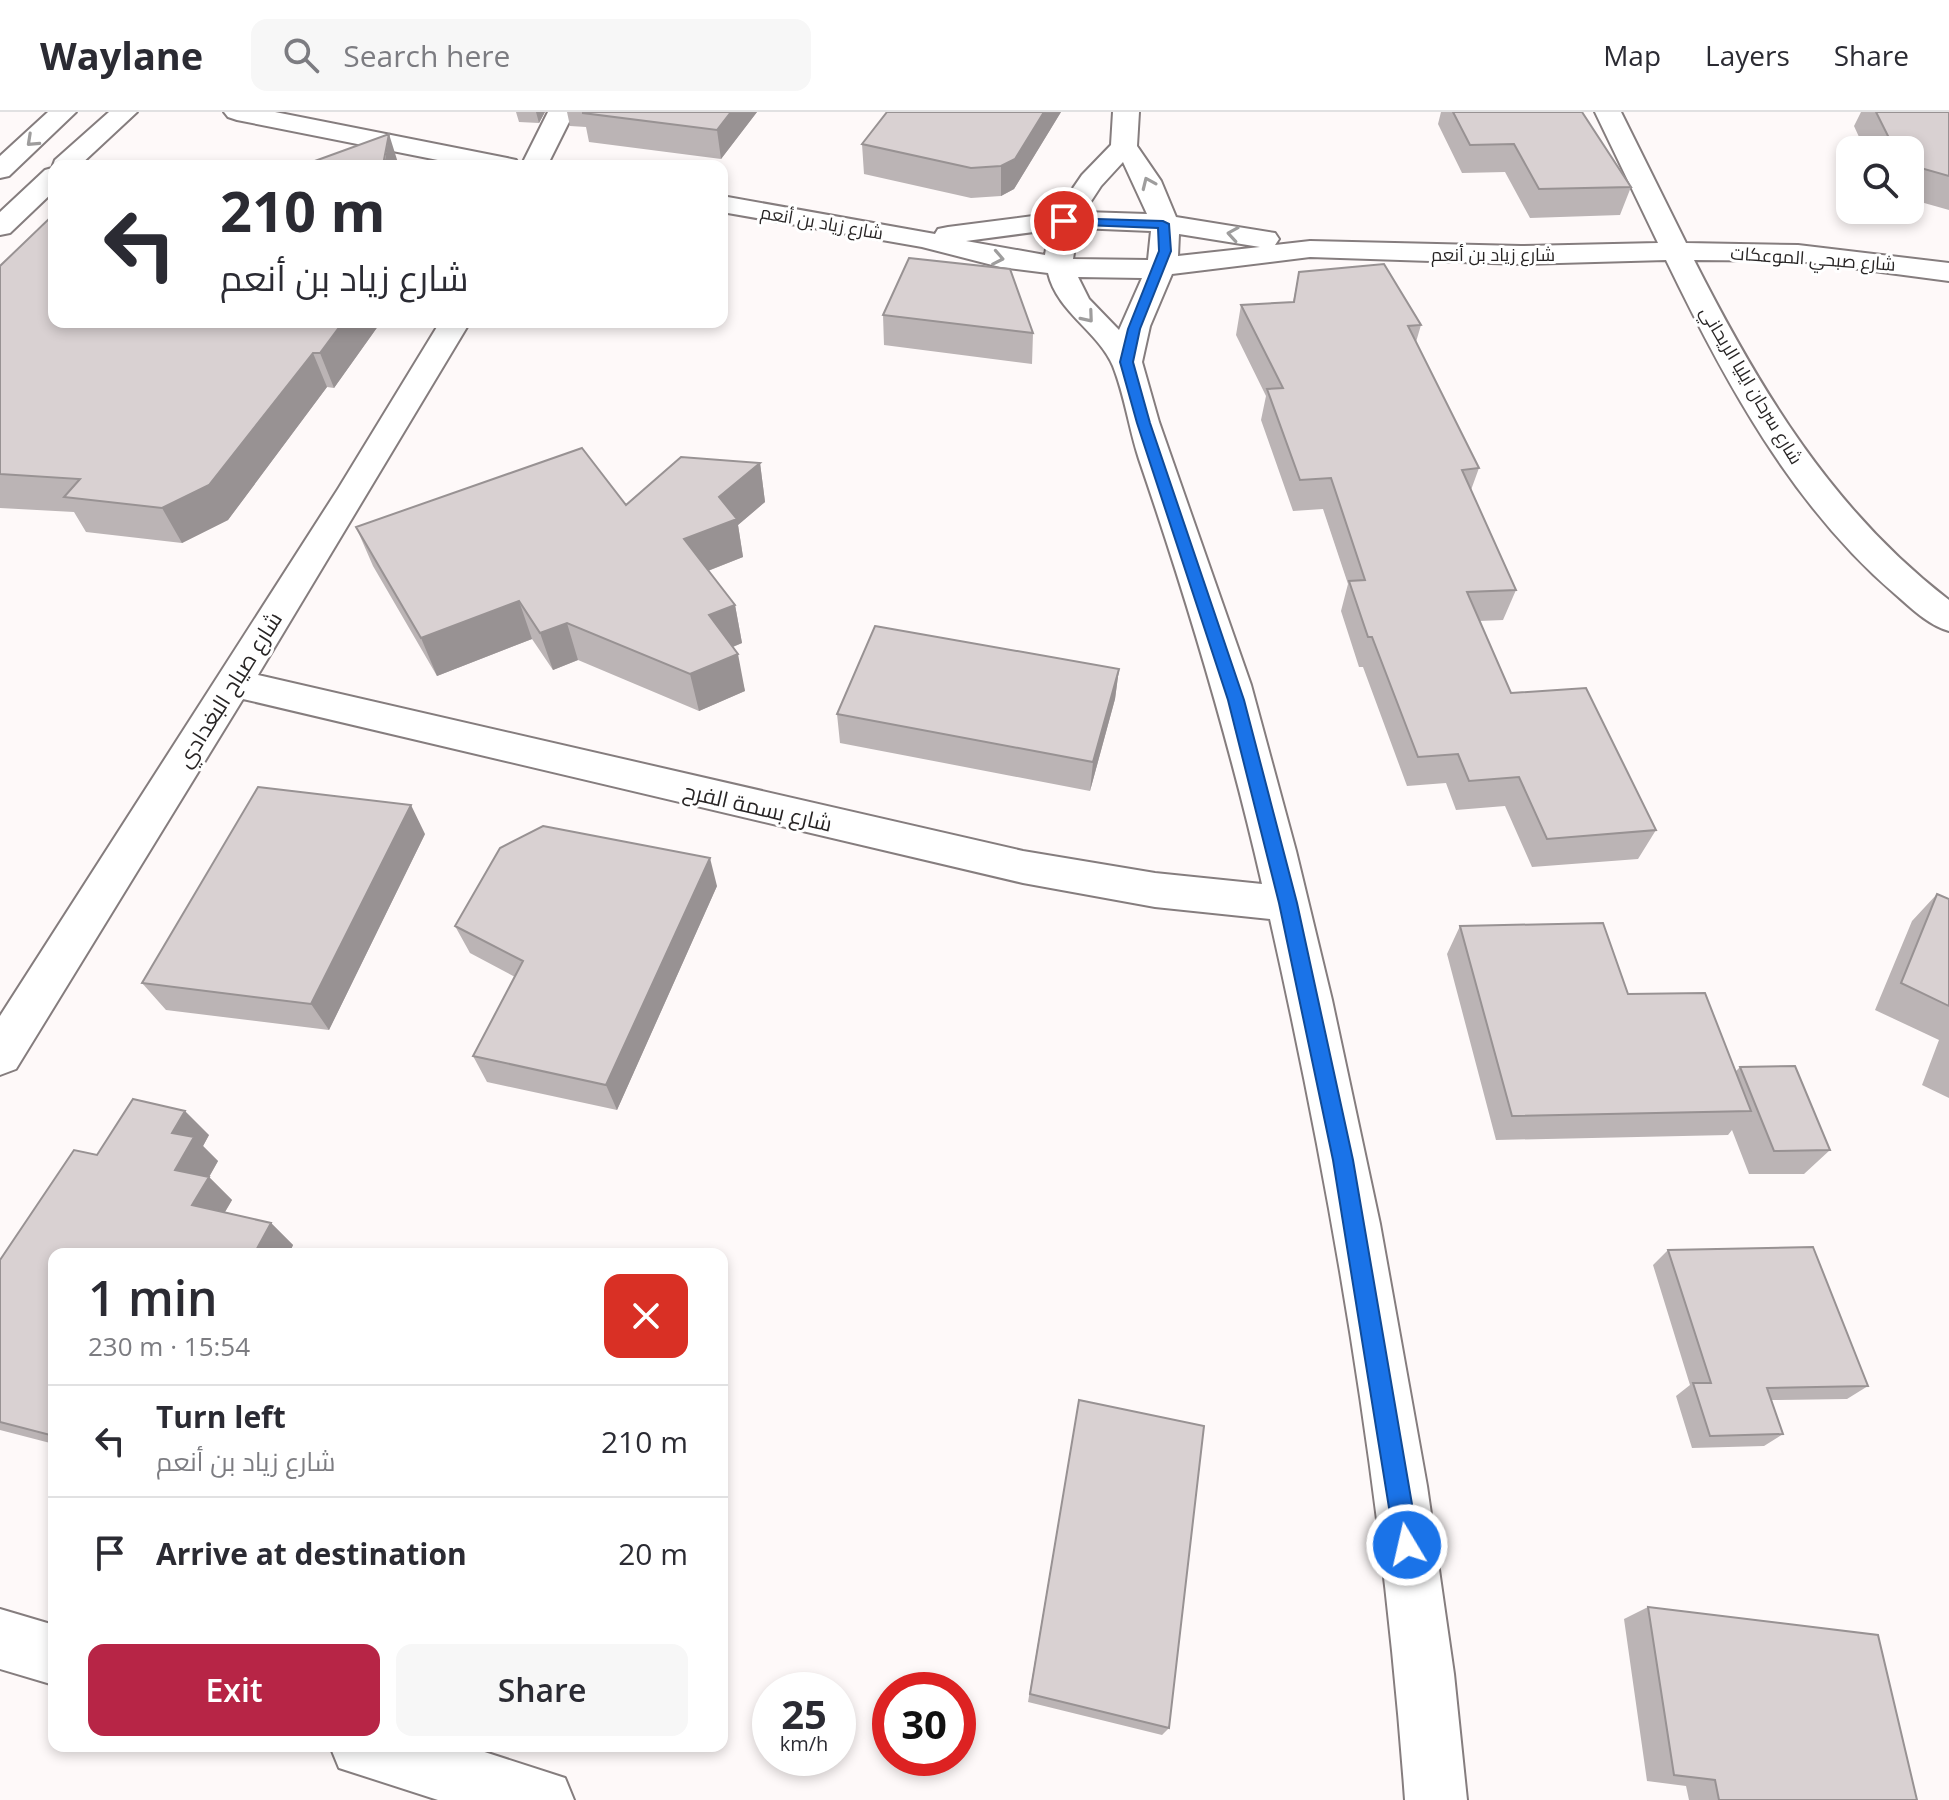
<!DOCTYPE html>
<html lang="en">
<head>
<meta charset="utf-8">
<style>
	:root { --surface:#fff; --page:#f7f7f7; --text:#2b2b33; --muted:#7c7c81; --line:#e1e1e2; --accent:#b72546 }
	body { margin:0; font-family:"Open Sans",Cairo,sans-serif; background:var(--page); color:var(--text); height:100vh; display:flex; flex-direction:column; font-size:30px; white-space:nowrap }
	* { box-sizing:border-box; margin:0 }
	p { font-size:26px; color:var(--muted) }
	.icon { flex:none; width:44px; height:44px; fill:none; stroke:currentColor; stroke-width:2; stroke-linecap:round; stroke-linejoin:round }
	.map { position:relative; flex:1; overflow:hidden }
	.details { position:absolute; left:48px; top:1136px; width:680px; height:504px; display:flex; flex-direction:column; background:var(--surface); border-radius:16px; box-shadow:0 4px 12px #0003 }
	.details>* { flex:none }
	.hud { position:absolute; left:48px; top:48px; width:680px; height:168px; border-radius:16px; box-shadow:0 4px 12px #0003; background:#fff; color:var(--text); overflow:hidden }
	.buttons { position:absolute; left:1836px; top:24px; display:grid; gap:16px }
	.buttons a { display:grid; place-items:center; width:88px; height:88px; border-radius:16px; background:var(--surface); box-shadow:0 4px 12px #0003; font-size:40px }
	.speed { position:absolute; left:752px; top:1560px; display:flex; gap:16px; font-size:40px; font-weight:700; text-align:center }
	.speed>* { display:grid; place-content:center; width:104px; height:104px; border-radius:50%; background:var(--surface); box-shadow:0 4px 12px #0003; line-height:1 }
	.speed small { font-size:20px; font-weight:400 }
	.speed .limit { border:12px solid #d22; background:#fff; color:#111 }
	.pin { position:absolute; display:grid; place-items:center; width:68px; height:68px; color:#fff; margin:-34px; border:4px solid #fff; border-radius:50%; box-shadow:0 2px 8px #0007 }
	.me { position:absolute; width:88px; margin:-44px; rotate:351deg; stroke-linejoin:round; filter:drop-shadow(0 0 6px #0008) }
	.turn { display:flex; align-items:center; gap:28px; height:168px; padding:0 40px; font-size:36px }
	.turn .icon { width:104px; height:104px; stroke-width:2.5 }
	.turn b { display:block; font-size:56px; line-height:68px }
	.round { display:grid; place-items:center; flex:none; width:84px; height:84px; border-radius:16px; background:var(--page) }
	.head { display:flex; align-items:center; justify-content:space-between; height:136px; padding:0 40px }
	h1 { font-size:48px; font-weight:600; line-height:60px }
	.action { display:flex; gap:16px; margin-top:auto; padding:16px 40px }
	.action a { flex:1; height:92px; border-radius:16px; background:var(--accent); color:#fff; font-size:32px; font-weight:600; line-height:92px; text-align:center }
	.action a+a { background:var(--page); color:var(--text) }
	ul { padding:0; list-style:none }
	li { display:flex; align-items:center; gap:24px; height:112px; padding:0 40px; border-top:2px solid var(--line) }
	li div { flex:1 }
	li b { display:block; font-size:30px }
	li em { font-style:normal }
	header { display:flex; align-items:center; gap:48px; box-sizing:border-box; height:112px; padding:0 40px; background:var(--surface); border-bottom:2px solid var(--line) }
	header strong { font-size:38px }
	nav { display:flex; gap:44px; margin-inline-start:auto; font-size:28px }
	.search { width:560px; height:72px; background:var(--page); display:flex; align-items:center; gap:20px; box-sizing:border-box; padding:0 28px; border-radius:16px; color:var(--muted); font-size:30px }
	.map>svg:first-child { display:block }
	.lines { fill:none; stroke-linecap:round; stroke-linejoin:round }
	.minor-casing { stroke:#857d7e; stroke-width:4 }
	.secondary-casing { stroke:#857d7e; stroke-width:4 }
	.minor { fill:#fff; fill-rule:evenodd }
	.secondary { fill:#fff; fill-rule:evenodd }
	.wall { fill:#bbb4b5 }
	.shaded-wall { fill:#989293 }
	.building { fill:#d9d1d2; stroke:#989293; stroke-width:2 }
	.oneway { stroke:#9e9d9d }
	.route { fill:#1a73e8; stroke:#114b97; stroke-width:2 }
	.labels { text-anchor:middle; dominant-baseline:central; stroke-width:6; stroke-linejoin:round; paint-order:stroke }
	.far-street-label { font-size:18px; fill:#282525; stroke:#fff }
	.street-label { font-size:22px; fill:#282525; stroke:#fff }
</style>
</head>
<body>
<header>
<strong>Waylane</strong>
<div class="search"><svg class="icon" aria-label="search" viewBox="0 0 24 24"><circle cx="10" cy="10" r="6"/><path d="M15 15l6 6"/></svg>Search here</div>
<nav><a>Map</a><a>Layers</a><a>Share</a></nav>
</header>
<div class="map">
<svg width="1949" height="1688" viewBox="0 0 1949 1688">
	<rect width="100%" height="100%" fill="#fef9f9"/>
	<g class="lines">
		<defs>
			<path id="minor" d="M224,0H275L507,46L516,48L520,54H468L237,8L228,5Z
				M548,0H574L547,54H521Z
				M1113,0H1139L1137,34L1161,69L1176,105L1275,121L1279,127L1275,133L1310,129L1521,134L1658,131L1595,0H1621L1686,131L1798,133L1949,151V169L1798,149L1694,148C1760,278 1832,398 1949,488V519C1928,513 1911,496 1895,482C1792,394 1724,268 1666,148L1521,152L1310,145L1172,162L1150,214L1142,250L1159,310L1251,573L1296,739L1332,888L1380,1112L1427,1374L1454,1562L1467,1688H1405C1384,1394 1335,1095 1270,807L1155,795L1023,771L243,587L16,957L0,963V904L338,377L440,210H470L258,563L1023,739L1155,761L1262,772C1229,628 1187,488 1139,347C1129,317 1125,284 1113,254C1098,219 1057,200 1048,161L1000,155L922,135L722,100V84L935,122L938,117L948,115L1056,101L1082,63L1111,33ZM1123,50L1147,102L1084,100L1101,74ZM1078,116L1151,119L1148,148L1073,147ZM1049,118L1045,143L966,129ZM1179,122L1260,135L1178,144ZM1078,165L1142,166L1119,218L1089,187Z
				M0,1497L54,1513V1573L0,1557Z
				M330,1634H466L565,1666L574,1688H438L339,1656Z"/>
			<path id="secondary" d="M48,0H76L9,64L0,66V44Z
				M109,0H137L79,54H54V79L10,121L0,123V100L45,58L52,56L55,48Z"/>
		</defs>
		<use href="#minor" class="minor-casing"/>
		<use href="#secondary" class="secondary-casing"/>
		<use href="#minor" class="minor"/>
		<use href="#secondary" class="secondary"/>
	</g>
	<path class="wall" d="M516,0H545L539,11L519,10Z
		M567,0H757L721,47L589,30L586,15L570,14Z
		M887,0H1061L1014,77L1001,84L971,86L864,62L862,32Z
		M1441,0H1582L1631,75L1620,103L1530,106L1505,60L1462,61L1438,12Z
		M1861,0H1949V98L1910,87V38H1865L1854,14Z
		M0,154L381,210L334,276L327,275L228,408L182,431L86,420L74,400L0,396Z
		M1299,160L1421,213L1416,230L1479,356L1471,378L1516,478L1503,508L1479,509L1511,581L1656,718L1638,747L1532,755L1505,694L1456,698L1446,671L1407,674L1363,555H1359L1341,499L1348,472L1323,397L1293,399L1261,308L1266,284L1236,223L1241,193L1293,190Z
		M883,203L1033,221L1032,252L884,233Z
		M760,351L765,390L738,413L743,445L708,459L735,493L742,531L733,535L745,579L699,599L578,548L553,558L532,527L437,564L373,454L356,415L626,393Z
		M1119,557L1115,587L1090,679L840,631L837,602Z
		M425,722L329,918L166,898L142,871Z
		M717,774L617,998L487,970L473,944L515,865L470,841L455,814Z
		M1937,782L1949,787V986L1922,973L1939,928L1875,898L1912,809Z
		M1460,814L1628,882L1736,959L1740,955L1830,1038L1804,1062H1749L1732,1018L1728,1023L1496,1028L1447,842Z
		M209,1023L203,1034L218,1049L209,1065L232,1088L225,1100L271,1111L293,1133L289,1142H54V1332L0,1318V1148L97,1043Z
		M1668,1138L1868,1274L1847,1287L1771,1288L1783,1322L1764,1334L1692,1336L1676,1284L1690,1273L1653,1153Z
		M1076,1306L1169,1616L1162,1623L1028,1590Z
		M1648,1495L1917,1688H1689L1686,1674L1647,1669L1624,1507Z"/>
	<path class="shaded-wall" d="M536,0H545L539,11Z
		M731,0H757L721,47L717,18Z
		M1044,0H1061L1014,77L1001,84V54Z
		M389,22L399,54H384Z
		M343,210H381L334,276L320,241Z
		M313,241L327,275L228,408L182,431L162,396Z
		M760,351L765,390L738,413L743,445L692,465L684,427L719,385Z
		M519,489L532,527L437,564L421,526Z
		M735,493L742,531L717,541L709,503Z
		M567,511L578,548L553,558L540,521Z
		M738,542L745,579L699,599L690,562Z
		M1119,557L1115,587L1090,679L1093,650Z
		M411,693L425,722L329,918L311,892Z
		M710,746L717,774L617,998L606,973Z
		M185,999L209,1023L203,1034L218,1049L209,1065L232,1088L216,1115L192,1093L175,1058L172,1021Z
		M271,1111L293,1133L289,1142H254Z"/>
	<path class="building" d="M583,0H731L717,18L583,1Z
		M887,0H1044L1015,47L1001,54L971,56L862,32Z
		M1453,0H1582L1631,75L1539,77L1514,32L1470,33Z
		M1876,0H1949V64L1910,53V38H1895Z
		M389,22L383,53L389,54H301Z
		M54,102V210H343L320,241H313L209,373L162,396L64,385L80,367L0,362V154Z
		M909,146L1010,157L1033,221L883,203Z
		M1384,152L1421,213L1408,214L1479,356L1462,358L1516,478L1467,480L1511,581L1586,576L1656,718L1547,727L1519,665L1469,669L1458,642L1418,645L1372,525H1368L1349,469L1365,468L1331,366L1300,368L1267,277L1283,276L1241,193L1294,190L1299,160Z
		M582,336L626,393L681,345L760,351L719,385L737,407L684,427L735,493L709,503L738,542L690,562L567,511L540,521L519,489L421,526L356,415Z
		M875,514L1119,557L1093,650L837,602Z
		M258,675L411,693L311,892L142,871Z
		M543,714L710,746L606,973L473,944L523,849L455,814L500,736Z
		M1937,782L1949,787V894L1901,871Z
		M1603,811L1628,882L1705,881L1751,999L1512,1004L1460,814Z
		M1795,954L1830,1038L1774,1039L1740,955Z
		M133,987L185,999L172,1021L194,1025L175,1058L209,1065L192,1093L271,1111L254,1142H54V1324L0,1310V1148L74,1038L97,1043Z
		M1813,1135L1868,1274L1767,1276L1783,1322L1710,1324L1693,1271H1711L1668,1138Z
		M1079,1288L1204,1314L1169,1616L1030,1582Z
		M1648,1495L1878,1523L1917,1688H1719L1715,1668L1674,1663Z"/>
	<defs><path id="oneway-chevron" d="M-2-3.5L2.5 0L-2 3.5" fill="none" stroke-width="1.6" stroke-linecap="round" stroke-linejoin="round" transform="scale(2)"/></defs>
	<g class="oneway">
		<use href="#oneway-chevron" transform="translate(32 29) rotate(137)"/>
		<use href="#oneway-chevron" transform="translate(1148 71) rotate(-114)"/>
		<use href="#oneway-chevron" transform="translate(1233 122) rotate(-171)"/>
		<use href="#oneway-chevron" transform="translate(998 146) rotate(11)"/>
		<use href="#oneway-chevron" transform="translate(1088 205) rotate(50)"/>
	</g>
	<path class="route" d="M1064,106L1163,109L1169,112L1171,139L1140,217L1133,250L1150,311L1244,588L1297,791L1353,1048L1419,1433L1415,1441L1407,1445L1398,1441L1395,1433L1333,1048L1279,791L1228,588L1137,311L1120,250L1128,217L1159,139L1158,116L1060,112L1059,109Z"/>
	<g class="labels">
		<g class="far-street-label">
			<text transform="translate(822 110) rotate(10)">شارع زياد بن أنعم</text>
			<text x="1493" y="142">شارع زياد بن أنعم</text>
			<text transform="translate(1813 146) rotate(4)">شارع صبحي الموعكات</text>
			<text transform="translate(1752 273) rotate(59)">شارع سرحان ايليا الريحاني</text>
		</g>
		<g class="street-label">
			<text transform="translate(228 577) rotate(-58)">شارع صياح البغدادي</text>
			<text transform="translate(758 694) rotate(13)">شارع بسمة الفرح</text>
		</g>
	</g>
</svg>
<div class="buttons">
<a><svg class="icon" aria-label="search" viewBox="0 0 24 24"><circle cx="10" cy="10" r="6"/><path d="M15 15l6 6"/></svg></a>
</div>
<div class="speed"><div>25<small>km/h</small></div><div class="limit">30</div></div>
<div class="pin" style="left:1064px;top:109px;background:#d93025"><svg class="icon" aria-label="arrive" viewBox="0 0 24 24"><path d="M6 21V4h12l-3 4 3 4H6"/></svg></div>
<svg class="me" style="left:1407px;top:1433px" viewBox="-20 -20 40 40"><circle r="17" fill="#1a73e8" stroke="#fff" stroke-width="3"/><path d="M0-11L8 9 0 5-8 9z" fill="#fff"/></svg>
<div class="hud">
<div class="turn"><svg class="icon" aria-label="left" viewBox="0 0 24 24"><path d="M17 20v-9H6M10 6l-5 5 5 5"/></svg><div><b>210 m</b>شارع زياد بن أنعم</div></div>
</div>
<section class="details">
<div class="head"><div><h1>1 min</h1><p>230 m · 15:54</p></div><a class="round" style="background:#d93025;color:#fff"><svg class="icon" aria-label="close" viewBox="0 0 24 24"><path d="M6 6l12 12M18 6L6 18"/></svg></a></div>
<ul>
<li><svg class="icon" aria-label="left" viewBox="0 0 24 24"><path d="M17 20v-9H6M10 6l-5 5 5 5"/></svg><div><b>Turn left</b><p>شارع زياد بن أنعم</p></div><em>210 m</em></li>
<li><svg class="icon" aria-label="arrive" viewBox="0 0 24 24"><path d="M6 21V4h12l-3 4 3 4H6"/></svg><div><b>Arrive at destination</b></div><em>20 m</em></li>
</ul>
<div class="action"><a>Exit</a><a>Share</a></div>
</section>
</div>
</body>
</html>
